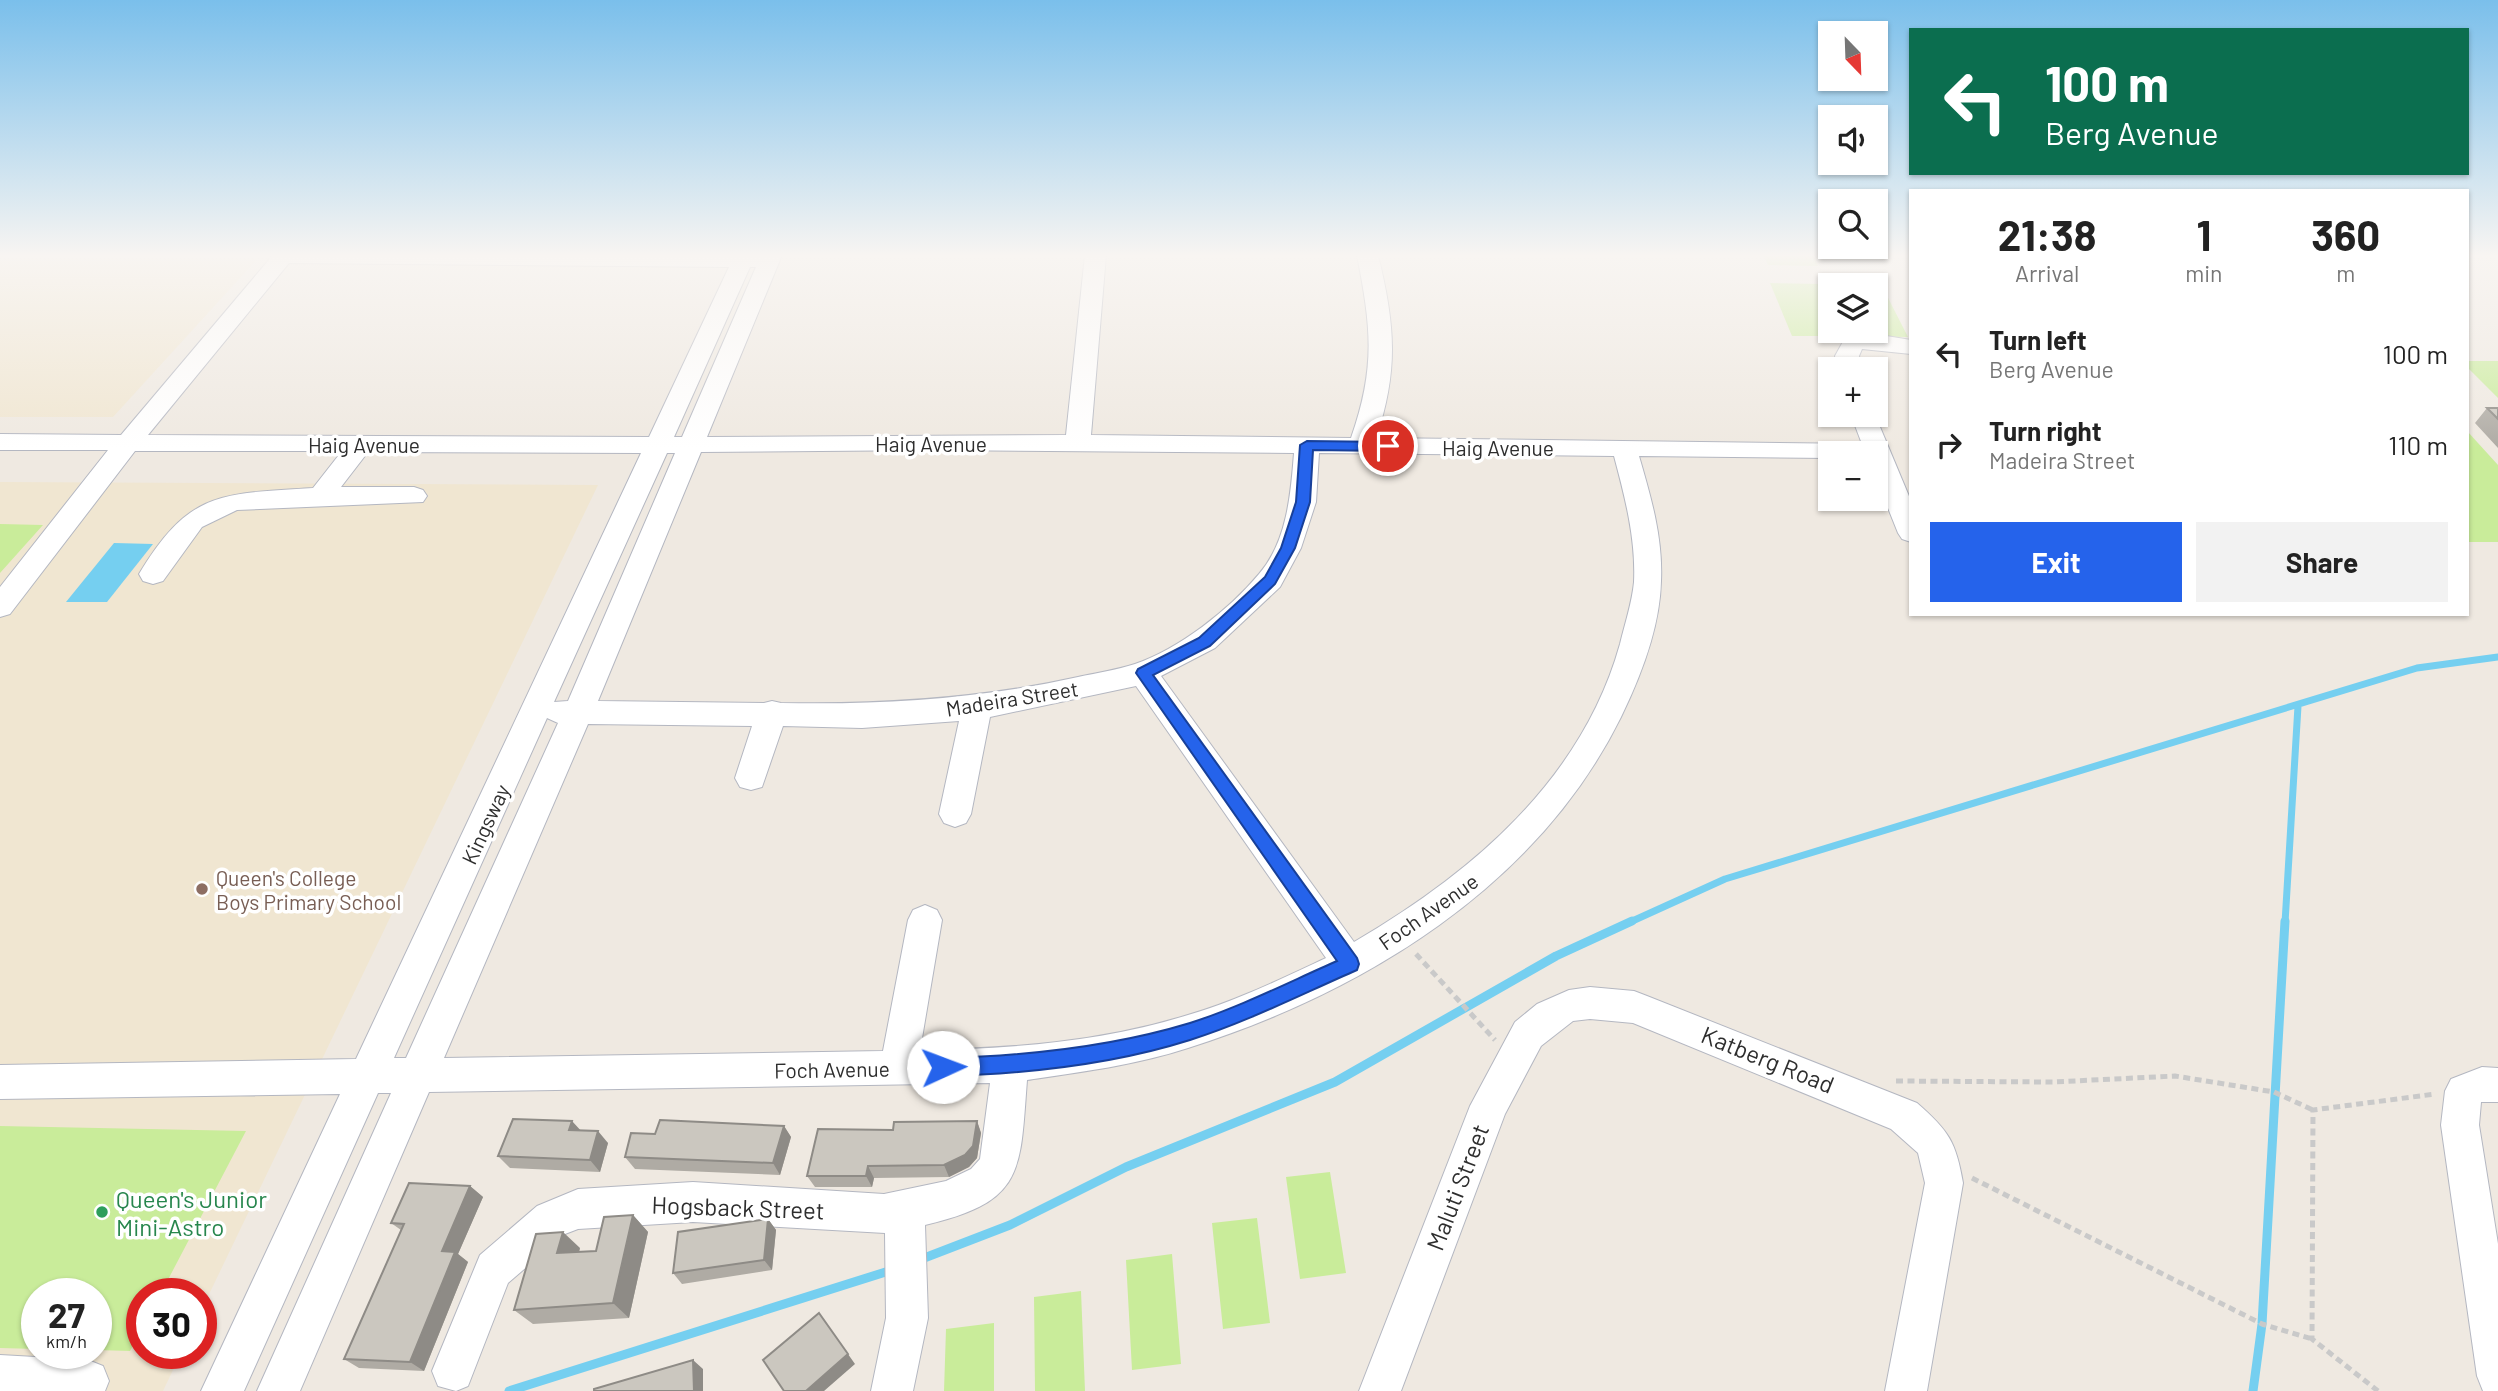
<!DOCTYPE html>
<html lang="en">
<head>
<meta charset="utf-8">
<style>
	:root { --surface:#fff; --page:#f2f2f2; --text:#222; --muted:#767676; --accent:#2563eb }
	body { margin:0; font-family:Barlow,sans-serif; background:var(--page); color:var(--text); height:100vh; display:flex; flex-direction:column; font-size:26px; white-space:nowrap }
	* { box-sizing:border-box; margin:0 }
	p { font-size:23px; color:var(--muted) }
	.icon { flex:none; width:38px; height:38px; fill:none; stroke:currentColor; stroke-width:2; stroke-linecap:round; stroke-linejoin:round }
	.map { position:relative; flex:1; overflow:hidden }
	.drawer { position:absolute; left:1909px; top:189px; width:560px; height:427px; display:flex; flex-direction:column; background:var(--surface); border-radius:0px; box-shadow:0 2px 5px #0004 }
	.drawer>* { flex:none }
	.top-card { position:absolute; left:1909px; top:28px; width:560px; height:147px; border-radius:0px; box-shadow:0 2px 5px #0004; background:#0b6e4f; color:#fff; overflow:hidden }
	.needle { width:46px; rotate:157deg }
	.controls { position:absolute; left:1818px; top:21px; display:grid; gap:14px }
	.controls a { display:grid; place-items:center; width:70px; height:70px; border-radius:0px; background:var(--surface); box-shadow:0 2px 5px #0004; font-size:35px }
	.speed { position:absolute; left:21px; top:1278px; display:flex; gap:14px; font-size:35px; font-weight:700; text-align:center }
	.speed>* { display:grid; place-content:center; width:91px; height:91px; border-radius:50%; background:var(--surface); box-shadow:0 2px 5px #0004; line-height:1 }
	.speed small { font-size:18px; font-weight:400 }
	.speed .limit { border:10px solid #d22; background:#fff; color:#111 }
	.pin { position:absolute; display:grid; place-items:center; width:60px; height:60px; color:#fff; margin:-30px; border:4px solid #fff; border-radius:50%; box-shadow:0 2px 7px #0007 }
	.me { position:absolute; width:77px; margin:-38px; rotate:88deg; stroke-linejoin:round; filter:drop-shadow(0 0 5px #0008) }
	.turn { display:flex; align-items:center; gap:24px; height:147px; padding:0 21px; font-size:32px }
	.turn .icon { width:91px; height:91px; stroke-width:2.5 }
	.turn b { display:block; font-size:49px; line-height:60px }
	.eta { display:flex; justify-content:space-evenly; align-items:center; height:119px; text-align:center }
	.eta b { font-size:42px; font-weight:700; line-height:49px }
	.button { display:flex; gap:14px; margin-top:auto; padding:14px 21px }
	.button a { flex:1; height:80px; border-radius:0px; background:var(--accent); color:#fff; font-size:28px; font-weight:700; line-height:80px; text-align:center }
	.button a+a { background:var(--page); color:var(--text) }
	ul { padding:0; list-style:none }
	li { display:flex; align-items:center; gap:21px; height:91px; padding:0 21px }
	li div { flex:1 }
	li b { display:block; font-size:26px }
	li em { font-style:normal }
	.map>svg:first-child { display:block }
	.education { fill:#f0e6d1; fill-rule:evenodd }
	.pitch { fill:#c9ec9a }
	.water { fill:#75cff0 }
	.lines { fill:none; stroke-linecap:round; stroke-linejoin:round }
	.stream-far1 { stroke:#75cff0; stroke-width:7 }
	.stream { stroke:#75cff0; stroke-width:9 }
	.minor-casing { stroke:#b4b7c1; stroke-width:2 }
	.path { stroke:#c9c9c9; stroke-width:5; stroke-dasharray:7 4.5; stroke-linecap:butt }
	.minor { fill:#fff; fill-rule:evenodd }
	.wall { fill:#afaba4 }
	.shaded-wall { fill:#8e8b86 }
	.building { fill:#cbc7bf; stroke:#8e8b86; stroke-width:2 }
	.route { fill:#2563eb; stroke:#184099; stroke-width:2 }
	.education-dot { fill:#8d6e63; stroke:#fff; stroke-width:2.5 }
	.leisure-dot { fill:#2e9e5b; stroke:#fff; stroke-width:2.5 }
	.labels { text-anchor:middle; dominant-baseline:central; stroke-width:7; stroke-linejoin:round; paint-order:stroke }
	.street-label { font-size:21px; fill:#2e2e2e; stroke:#fff }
	.education-label { font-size:21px; fill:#785e54; stroke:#fff; text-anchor:start }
	.near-street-label { font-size:24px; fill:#2e2e2e; stroke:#fff }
	.near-leisure-label { font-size:24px; fill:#27864d; stroke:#fff; text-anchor:start }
</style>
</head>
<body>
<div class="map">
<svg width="2498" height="1391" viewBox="0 0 2498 1391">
	<rect width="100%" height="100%" fill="#efe9e1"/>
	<path class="education" d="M0,255H261L113,417H0Z
		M0,482L598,485L201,1311V1293H142V1353H181L163,1391H0ZM37,1293H96V1353H37Z"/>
	<path class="pitch" d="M1763,255H1813L1818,266L1768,265Z
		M1770,283L1822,284L1830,303V331H1843L1845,336H1792Z
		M1830,283L1881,284L1908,337L1854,336L1852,331H1876V285Z
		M2468,361H2498V398L2468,368Z
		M2468,432L2498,465V542H2468Z
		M0,524L43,525L0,573Z
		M0,1126L246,1131L161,1293H142V1329L130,1351L96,1350V1293H37V1349L0,1348Z
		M1330,1172L1346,1273L1300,1279L1286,1177Z
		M1257,1218L1270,1323L1223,1329L1212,1223Z
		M1172,1254L1181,1364L1132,1370L1126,1260Z
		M1081,1291L1085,1391H1035L1034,1297Z
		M994,1323V1391H944L946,1329Z"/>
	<path class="water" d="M114,543L153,544L107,602H66Z"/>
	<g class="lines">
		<path class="stream-far1" d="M1628,923L1725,879L2417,668L2498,657
			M2285,923L2298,706"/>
		<path class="stream" d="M919,1260L1010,1225L1126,1167L1335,1082L1556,956L1632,921
			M509,1391L892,1270
			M2253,1391L2262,1324L2285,921"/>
		<defs>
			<path id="minor" d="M273,255H782L707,437L1066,435L1085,255H1106L1091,435L1351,438C1376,367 1371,327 1357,255H1378C1395,324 1399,370 1376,438L1862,444L1851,415H1875L1911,501V542L1902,539L1898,533L1876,478V453H1830V458L1639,456C1651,497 1663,538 1661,581C1660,627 1641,676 1621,717C1537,887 1364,992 1188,1048C1136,1065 1081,1072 1027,1080C1020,1171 1025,1202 925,1225L928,1318L913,1391H871L886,1318L885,1233L693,1222L578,1229L565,1234L508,1283L468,1386L456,1391L438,1386L432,1371L480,1255L537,1206L578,1189L693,1182L884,1194L946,1181L971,1169L980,1159L990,1083L429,1092L300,1391H257L391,1093H378L244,1391H201L340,1094L0,1099V1065L356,1059L641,453L368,452L341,487H414L423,490L427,496L423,502L237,510L202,527L163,581L153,584L143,581L139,574C190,489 223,494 313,488L342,451H135L10,614L0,617V587L108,450H0V434L121,435ZM289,263L729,267L649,437L148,435ZM750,267H756L682,437H674ZM936,450L1294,453C1291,493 1287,542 1259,574C1229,610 1179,649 1135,664C1117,670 1096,673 1078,677C979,699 882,705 781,703L772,701L764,703L598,701L701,452ZM667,453H675L568,701L554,702ZM1319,453L1614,456C1625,497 1636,539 1634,582C1632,603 1625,623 1620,644C1582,780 1472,873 1354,942L1161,676L1215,648L1280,587L1301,548L1316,502ZM1136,686L1326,958C1281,979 1236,1001 1188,1015C1101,1042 1010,1049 920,1050L942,920L937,910L925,905L913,910L908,920L883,1051L444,1058L588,724L752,726L735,778L740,787L751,790L762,787L783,726L862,728L959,721L939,814L944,823L955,827L966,823L971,814L990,717ZM547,718L558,723L406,1058H394Z
				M1874,334L1911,340V354L1862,349L1859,356L1861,369H1837L1835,356L1845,338Z
				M1590,987L1634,991L1647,996L1917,1103C1949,1131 1956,1142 1963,1183L1927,1391H1885L1925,1183L1918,1153L1891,1129L1633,1023L1590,1019L1573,1021L1541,1046L1505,1114L1401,1391H1359L1470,1106L1515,1022L1537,1004L1569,990Z
				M2482,1067L2498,1068V1102H2481L2479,1125L2498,1244V1391H2483L2477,1376L2441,1125L2445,1091L2451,1079Z
				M0,1355L88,1360L103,1366L109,1381L105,1391H0Z"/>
		</defs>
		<use href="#minor" class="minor-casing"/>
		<path class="path" d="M1416,954L1495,1040
			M1896,1081L2053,1082L2175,1076L2274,1092L2313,1110
			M1972,1178L2262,1324L2312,1339
			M2378,1391L2312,1339L2313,1110L2435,1094"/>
		<use href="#minor" class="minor"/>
	</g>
	<path class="wall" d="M2487,408H2498V448L2475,423Z
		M977,1121L981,1133L977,1158L969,1167L949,1177L874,1178L872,1187H815L807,1176L893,1130Z
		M784,1126L791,1137L780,1175L635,1169L625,1157L655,1134Z
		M581,1131L608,1143L600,1172L510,1168L498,1156Z
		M470,1186L483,1197L458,1254L468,1262L424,1371L359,1368L344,1359L401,1230L391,1223Z
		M633,1215L648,1232L629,1318L533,1324L514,1310L580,1248L579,1252L596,1251Z
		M768,1219L776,1230L772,1270L682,1284L673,1273Z"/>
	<path class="shaded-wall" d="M572,1121L583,1133L569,1130Z
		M977,1121L981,1133L977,1158L969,1167L949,1177L944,1165Z
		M784,1126L791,1137L780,1175L773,1163Z
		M598,1131L608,1143L600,1172L590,1160Z
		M868,1166L874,1178L872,1187L866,1176Z
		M470,1186L483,1197L458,1254L468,1262L424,1371L410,1362L442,1251Z
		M633,1215L648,1232L629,1318L613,1303Z
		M768,1219L776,1230L772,1270L764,1260Z
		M563,1232L580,1248L574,1269L557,1253Z
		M819,1313L855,1364L824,1391H806Z
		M693,1360L703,1369V1391H694Z"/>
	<path class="building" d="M2487,408H2498V419Z
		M513,1119L572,1121L569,1130L598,1131L590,1160L498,1156Z
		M660,1120L784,1126L773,1163L625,1157L631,1133L655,1134Z
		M977,1121L973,1146L965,1155L944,1165L868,1166L866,1176H807L818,1129L893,1130L894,1122Z
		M409,1183L470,1186L442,1251L455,1252L410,1362L344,1359L404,1224L391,1223Z
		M633,1215L613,1303L514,1310L536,1234L563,1232L557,1253L596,1251L604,1217Z
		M768,1219L764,1260L673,1273L678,1232Z
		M819,1313L848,1354L806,1391H784L763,1360Z
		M693,1360L694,1391H594V1389Z"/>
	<linearGradient id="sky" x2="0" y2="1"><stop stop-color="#7abfeb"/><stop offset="0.57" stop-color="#f8f5f2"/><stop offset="1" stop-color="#f8f5f2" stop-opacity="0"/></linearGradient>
	<rect width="2498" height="449" fill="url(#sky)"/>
	<path class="route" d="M1307,441L1388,442L1394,446L1388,451L1313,450L1310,502L1295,548L1275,584L1210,646L1153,675L1357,958L1359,964L1357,970C1302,994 1247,1022 1190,1040C1111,1065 1025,1074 943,1076L936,1074L933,1067L936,1061L943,1058C1025,1056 1111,1047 1190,1023C1240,1007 1289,982 1337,961L1136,673L1138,669L1199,638L1265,577L1281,548L1296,502L1300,445Z"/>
	<circle class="education-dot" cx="202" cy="889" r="7"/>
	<circle class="leisure-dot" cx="102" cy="1212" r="7"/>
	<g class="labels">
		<g class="street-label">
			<text x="931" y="443">Haig Avenue</text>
			<text x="364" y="444">Haig Avenue</text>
			<text x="1498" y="447">Haig Avenue</text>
			<text transform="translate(1012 698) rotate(-9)">Madeira Street</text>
			<text transform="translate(485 824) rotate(-65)">Kingsway</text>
			<text transform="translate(1428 911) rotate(-35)">Foch Avenue</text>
			<text transform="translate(832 1069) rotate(-1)">Foch Avenue</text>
		</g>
		<g class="education-label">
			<text x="216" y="877">Queen's College<tspan x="216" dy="24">Boys Primary School</tspan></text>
		</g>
		<g class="near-street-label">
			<text transform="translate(1768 1059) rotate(22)">Katberg Road</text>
			<text transform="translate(1457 1187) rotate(-69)">Maluti Street</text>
			<text transform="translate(738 1207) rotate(2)">Hogsback Street</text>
		</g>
		<g class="near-leisure-label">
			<text x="116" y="1198">Queen's Junior<tspan x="116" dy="28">Mini-Astro</tspan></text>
		</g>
	</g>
</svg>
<div class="controls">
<a><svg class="needle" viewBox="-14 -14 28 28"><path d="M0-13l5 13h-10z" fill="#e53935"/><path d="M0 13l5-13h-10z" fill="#767676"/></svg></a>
<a><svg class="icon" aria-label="sound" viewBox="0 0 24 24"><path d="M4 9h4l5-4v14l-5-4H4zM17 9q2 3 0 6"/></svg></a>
<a><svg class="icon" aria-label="search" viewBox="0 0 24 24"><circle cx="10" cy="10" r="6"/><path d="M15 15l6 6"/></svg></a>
<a><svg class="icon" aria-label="layers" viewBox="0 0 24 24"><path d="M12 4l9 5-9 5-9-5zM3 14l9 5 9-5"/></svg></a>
<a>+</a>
<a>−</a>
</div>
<div class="speed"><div>27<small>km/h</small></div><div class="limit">30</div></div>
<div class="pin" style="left:1388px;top:446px;background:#d93025"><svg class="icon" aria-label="arrive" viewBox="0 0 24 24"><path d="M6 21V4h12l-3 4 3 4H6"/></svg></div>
<svg class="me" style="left:943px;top:1067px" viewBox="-20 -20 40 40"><circle r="19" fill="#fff"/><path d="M0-13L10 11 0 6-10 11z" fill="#2563eb"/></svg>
<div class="top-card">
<div class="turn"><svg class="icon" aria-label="left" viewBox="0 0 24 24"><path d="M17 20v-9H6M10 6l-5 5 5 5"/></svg><div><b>100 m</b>Berg Avenue</div></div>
</div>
<section class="drawer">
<div class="eta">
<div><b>21:38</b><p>Arrival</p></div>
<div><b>1</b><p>min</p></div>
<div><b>360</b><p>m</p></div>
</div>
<ul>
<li><svg class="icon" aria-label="left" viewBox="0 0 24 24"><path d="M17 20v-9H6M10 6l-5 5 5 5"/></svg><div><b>Turn left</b><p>Berg Avenue</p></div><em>100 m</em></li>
<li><svg class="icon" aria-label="right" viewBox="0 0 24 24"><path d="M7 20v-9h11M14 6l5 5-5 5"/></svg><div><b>Turn right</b><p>Madeira Street</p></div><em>110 m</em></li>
</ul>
<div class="button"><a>Exit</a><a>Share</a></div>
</section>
</div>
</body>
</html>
